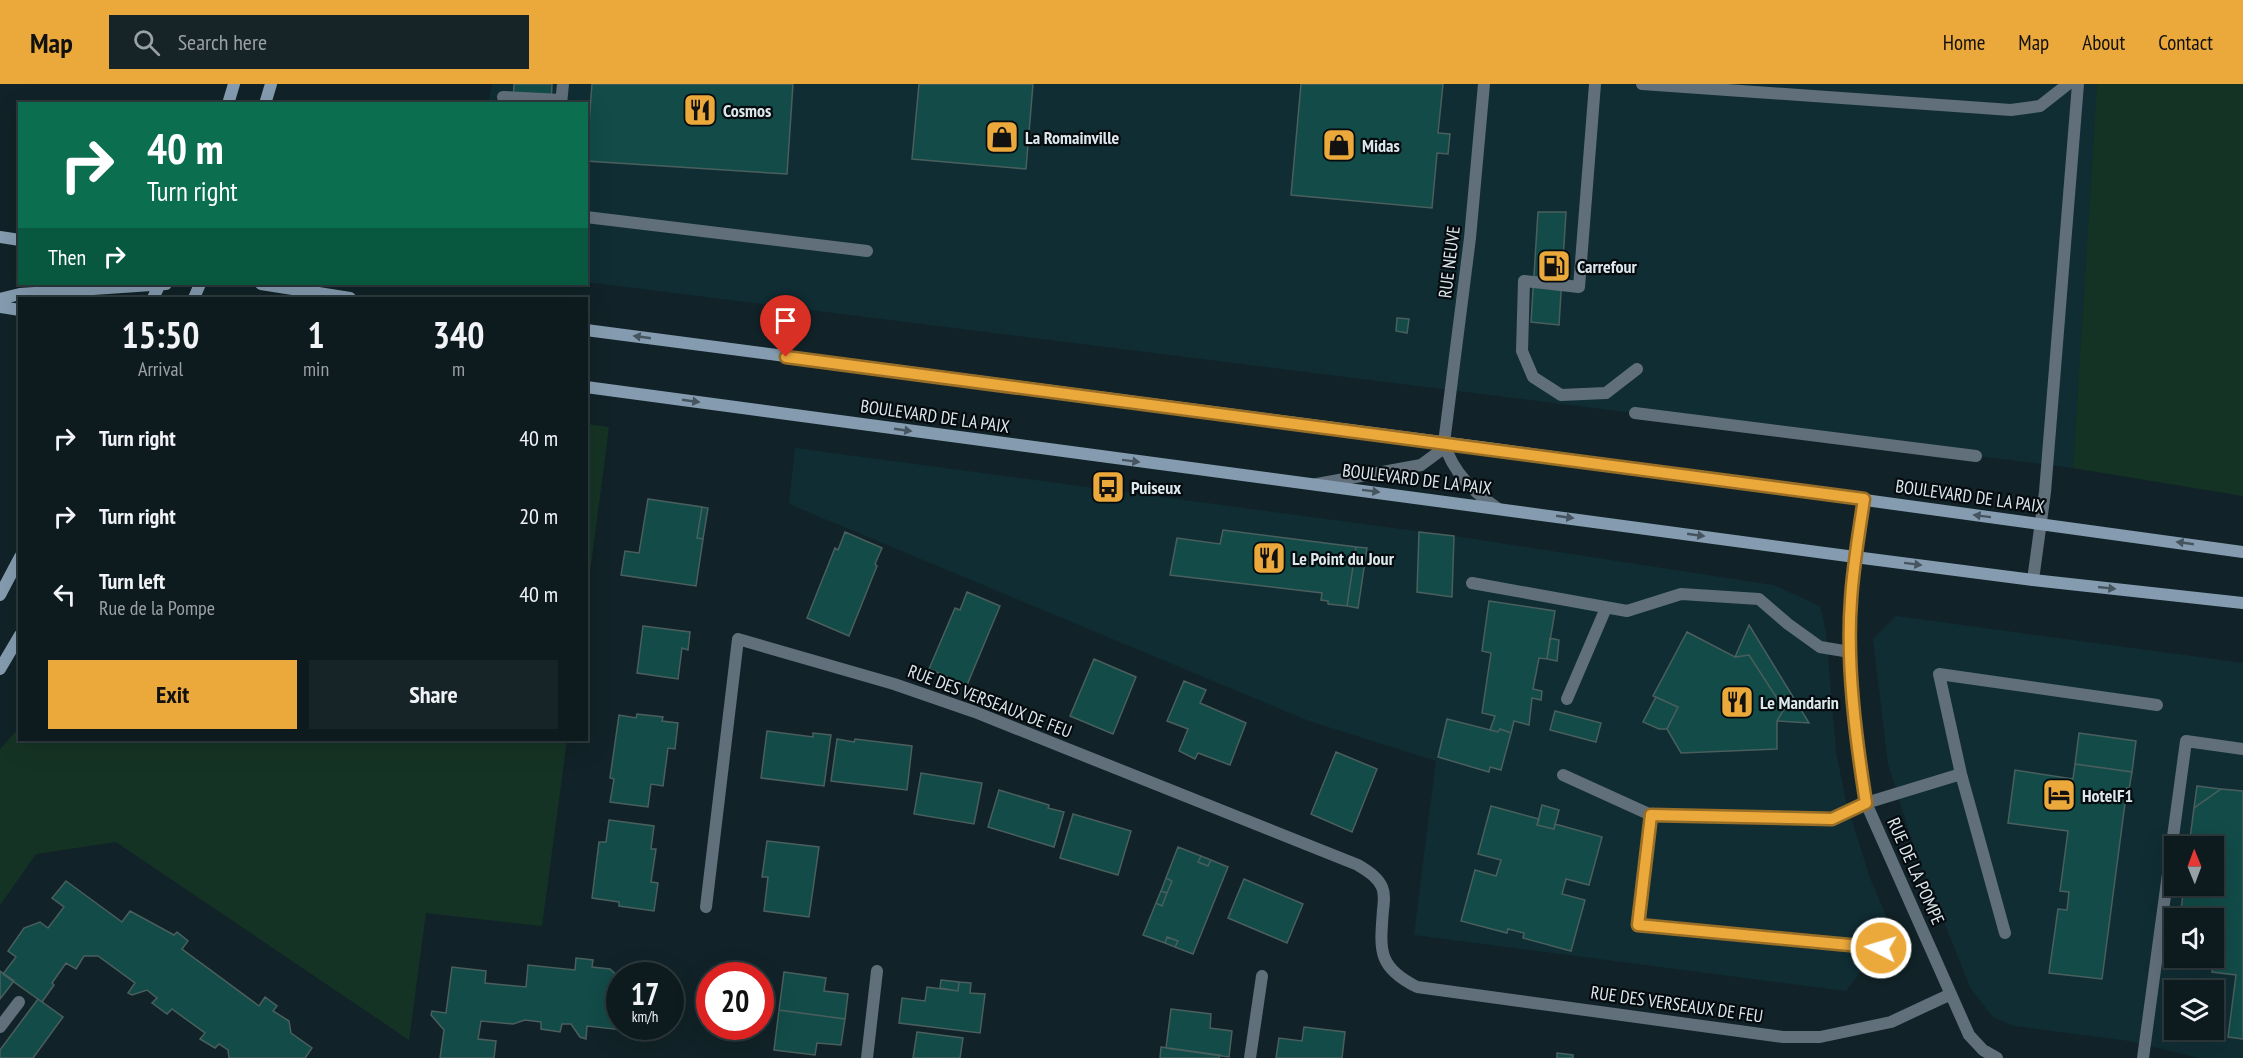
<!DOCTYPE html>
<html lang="en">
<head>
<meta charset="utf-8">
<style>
	:root { --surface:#0d1a1e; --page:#162327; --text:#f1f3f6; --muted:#9aa1a4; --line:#2d383c; --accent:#eca93b }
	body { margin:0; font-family:"PT Sans Narrow",sans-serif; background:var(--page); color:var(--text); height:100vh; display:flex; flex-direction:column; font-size:22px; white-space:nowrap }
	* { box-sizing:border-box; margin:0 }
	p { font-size:20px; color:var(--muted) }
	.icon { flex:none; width:33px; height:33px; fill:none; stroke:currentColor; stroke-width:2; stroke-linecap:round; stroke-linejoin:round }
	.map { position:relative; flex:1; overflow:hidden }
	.details { position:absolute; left:18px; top:213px; width:570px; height:444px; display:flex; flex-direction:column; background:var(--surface); border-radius:0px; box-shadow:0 6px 24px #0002,0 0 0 2px var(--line) }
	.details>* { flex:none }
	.guide { position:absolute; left:18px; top:18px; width:570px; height:183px; border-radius:0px; box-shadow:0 6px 24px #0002,0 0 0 2px var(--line); background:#0b6e4f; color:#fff; overflow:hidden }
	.needle { width:39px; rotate:359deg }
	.fabs { position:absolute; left:2164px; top:752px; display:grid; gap:12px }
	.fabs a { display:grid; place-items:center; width:60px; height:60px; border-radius:0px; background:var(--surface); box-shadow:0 6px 24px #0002,0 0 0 2px var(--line); font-size:30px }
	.speed { position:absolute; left:606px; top:878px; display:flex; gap:12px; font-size:30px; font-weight:700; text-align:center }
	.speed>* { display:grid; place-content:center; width:78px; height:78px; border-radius:50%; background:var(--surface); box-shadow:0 6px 24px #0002,0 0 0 2px var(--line); line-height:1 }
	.speed small { font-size:15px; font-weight:400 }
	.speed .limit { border:9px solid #d22; background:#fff; color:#111 }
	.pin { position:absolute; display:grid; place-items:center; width:51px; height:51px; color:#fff; margin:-62px -26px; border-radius:50% 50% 50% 0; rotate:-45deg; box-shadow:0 0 6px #0007 }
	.pin .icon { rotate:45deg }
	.me { position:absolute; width:66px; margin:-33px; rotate:275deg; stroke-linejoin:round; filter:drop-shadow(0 0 4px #0008) }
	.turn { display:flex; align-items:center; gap:21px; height:126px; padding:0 30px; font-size:27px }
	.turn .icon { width:78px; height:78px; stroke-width:2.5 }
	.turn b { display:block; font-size:42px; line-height:51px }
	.then { display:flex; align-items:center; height:57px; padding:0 30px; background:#0003; gap:12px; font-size:22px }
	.eta { display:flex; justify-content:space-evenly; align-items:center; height:102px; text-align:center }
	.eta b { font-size:36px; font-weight:700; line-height:42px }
	.action { display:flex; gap:12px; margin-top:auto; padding:12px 30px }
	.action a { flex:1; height:69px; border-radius:0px; background:var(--accent); color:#111; font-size:24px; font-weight:700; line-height:69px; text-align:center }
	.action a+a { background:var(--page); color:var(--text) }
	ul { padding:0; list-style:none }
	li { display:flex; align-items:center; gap:18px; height:78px; padding:0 30px }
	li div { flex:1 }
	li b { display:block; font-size:22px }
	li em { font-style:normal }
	header { display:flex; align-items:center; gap:36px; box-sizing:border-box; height:84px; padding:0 30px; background:var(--accent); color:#111 }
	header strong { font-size:28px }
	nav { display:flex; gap:33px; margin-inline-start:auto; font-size:21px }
	.search { width:420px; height:54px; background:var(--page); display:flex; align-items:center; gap:15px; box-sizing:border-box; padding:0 21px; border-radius:0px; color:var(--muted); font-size:22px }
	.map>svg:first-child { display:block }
	.built { fill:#102d34; fill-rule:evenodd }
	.green { fill:#153324 }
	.building { fill:#124b48; stroke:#4a5f5d; stroke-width:1.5 }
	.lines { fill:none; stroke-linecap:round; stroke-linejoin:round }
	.lane { stroke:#616f7b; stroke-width:12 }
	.street { stroke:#616f7b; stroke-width:12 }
	.secondary { stroke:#859cb0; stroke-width:12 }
	.oneway { fill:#45545f }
	.route-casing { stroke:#996e26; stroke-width:15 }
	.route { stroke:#eca93b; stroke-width:10 }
	.labels { text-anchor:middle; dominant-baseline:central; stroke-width:4.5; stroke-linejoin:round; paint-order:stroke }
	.poi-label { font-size:18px; font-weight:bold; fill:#dce8eb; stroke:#050b0e; text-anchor:start }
	.street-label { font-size:18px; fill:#dce8eb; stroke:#050b0e }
</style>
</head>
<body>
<header>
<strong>Map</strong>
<div class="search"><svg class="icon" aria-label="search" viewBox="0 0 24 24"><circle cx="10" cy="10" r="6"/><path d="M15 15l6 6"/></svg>Search here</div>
<nav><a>Home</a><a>Map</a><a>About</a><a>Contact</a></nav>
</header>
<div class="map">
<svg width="2243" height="974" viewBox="0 0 2243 974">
	<rect width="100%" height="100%" fill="#112328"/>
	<path class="built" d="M492,0H2097L2073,384L587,198L586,20H488Z
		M795,364L1454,452L1773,501L1820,522L1826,548L1836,667L1846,718L1870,794L1892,846L1846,907L1414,851L1436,677L1309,637L789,420Z
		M1896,532L2243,579V974H2199L2129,957L2014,942L1993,933L1971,905L1913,760L1888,680L1873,555ZM2175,762H2214V801H2175ZM2175,834H2214V873H2175ZM2175,906H2214V945H2175Z"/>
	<path class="green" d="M2097,0H2243V412L2073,384Z
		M587,340L609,343L587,512L586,340Z
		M19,644L20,656H567L542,842L426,829L409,956L116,758L36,770L0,821V665Z"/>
	<path class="building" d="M514,0H552L551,20H513Z
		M592,0H793L787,90L586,77Z
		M919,0H1033L1026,85L912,75Z
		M1301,0H1443L1438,49L1450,50L1448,70L1437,69L1432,124L1291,111Z
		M1538,128H1566L1559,241L1531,238Z
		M1397,234L1409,235L1407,249L1396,247Z
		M648,415L702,423L697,454L703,455L696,502L621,491L625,467L639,469Z
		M702,423L708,424L703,455L697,454Z
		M1223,446L1356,463L1347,522L1328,520V517L1321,516L1322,509L1170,491L1177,454L1220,460Z
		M845,448L882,464L875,480L877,482L849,552L807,534L835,464L838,466Z
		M1419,448L1454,452L1452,513L1417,508Z
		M1356,463L1367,464L1358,524L1347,522Z
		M967,508L1000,522L967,601L929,585L955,524L960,526Z
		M1489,517L1555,527L1547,575L1539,574L1533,605L1542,607L1541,616L1532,614L1529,641L1514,637L1511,649L1500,645L1498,648L1490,646L1495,632L1482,629L1491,569L1482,567Z
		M1749,541L1809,639L1777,637L1784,625L1749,571L1735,573Z
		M643,542L690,548L688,566L682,564L678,595L637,589Z
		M1687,548L1735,573L1749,571L1784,625L1777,637V665L1681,669L1667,645L1678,623L1653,612Z
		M1550,554L1559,556L1557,577L1547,575Z
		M1094,575L1136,593L1113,650L1070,632Z
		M1184,597L1206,606L1200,619L1246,639L1230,681L1198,669L1195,675L1179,667L1188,645L1167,637Z
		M1656,613L1678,623L1667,645H1659L1643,638Z
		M1555,627L1601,639L1596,658L1550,646Z
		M637,630L663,633L662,637L678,639L675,665L668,664L663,702L651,700L648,723L610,718L614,695L610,694L619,631L636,634Z
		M1447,635L1498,648L1500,645L1511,649L1501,686L1490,683L1489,688L1438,673Z
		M767,647L813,653V649L831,651L824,702L761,694Z
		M2079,649L2136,657L2132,688L2075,680Z
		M837,655L854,658L855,655L912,662L907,706L831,697Z
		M1336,668L1377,685L1352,748L1311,730Z
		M2075,680L2132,688L2129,705L2127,704L2102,895L2049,889L2058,825L2067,826L2069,808L2060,807L2068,747L2008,739L2015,686L2073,695Z
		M921,689L982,699L974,740L914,730Z
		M2197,702L2221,705L2194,724Z
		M2221,705L2243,707V955L2228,953L2236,891L2212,888L2216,858H2214V834H2180L2184,801H2214V762H2189L2194,724Z
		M999,706L1049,721L1048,724L1064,728L1054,763L988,743Z
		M1542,721L1559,726L1554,745L1537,741Z
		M1491,722L1539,735L1537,741L1554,745L1555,740L1602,753L1589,801L1566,795L1562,810L1585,816L1571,867L1523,854L1524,849L1508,845L1507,849L1461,837L1475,786L1496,792L1501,776L1478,770Z
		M1073,730L1131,747L1118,791L1060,774Z
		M609,736L654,742L651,765H656L651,798L658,799L654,827L619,822V818L592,814L599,758H606Z
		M767,757L819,763L809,833L764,827L768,793H762Z
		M1178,763L1201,772L1198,778L1208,782L1211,776L1228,783L1193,870L1175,863L1178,857L1167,853L1165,859L1143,851L1156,819L1162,822L1167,809L1172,797L1166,794Z
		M1201,772L1211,776L1208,782L1198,778Z
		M1166,794L1172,797L1167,809L1161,807Z
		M1244,795L1303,820L1287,859L1228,834Z
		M66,797L122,838L130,827L174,851L177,848L188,857L182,865L259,922L265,913L277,922L273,927L289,937L291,949L312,964L305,974H229L228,966L219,960L215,964L200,955L205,949L172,925L167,930L152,919L157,914L147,906L132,911L128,909L135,899L98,872H84L76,885L66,879L52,899L54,901L42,918L3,890L16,873L8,867L24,844L40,838L48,844L64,823L52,814Z
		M1161,807L1167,809L1162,822L1156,819Z
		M1167,853L1178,857L1175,863L1165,859Z
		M576,874L593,876L592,883L610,885L620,894V942H632V947L587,942L586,955L580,953L571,940H562L560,948L541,945V938L525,936L513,940L481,937L478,955L496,957L494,974H440L444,946L431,931L432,927L446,929L452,883L486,887L485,899L526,903L528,881L575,886Z
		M0,887L14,897L0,915Z
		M784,888L826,894L824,907L848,910L845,935L779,926Z
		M941,896L959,898L958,907L940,904Z
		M959,898L971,899L970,909L985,910L980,949L899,939L902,914L925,917L927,903L958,907Z
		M38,915L63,933L33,974H0V966Z
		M1171,925L1211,930L1210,944L1232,947L1229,973L1166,964Z
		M779,926L845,935L841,961L817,959L815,971L774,966Z
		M1304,943L1345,948L1342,974H1276L1279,954L1302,957Z
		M917,948L963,954L960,974H913Z
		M1161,963L1220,971L1219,974H1160Z
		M1557,969L1573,971V974H1557Z"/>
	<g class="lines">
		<path class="lane" d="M1595,0L1579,203L1524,197L1522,267L1533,293L1561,311L1606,309L1637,285
			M1642,0L2011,26L2040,22L2068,0
			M503,13L561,16
			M561,20L563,0
			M586,133L867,167
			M1635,329L1976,372
			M2033,496L2045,408L2078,0
			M1472,499L1627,527L1681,510L1759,515L1788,540L1820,563L1850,568
			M1567,615L1606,524
			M1563,691L1651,731L1832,735L1866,719L1961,690
			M1651,731L1638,841L1881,864
			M2005,849L1961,690L1939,590L2157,621
			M0,943L19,918
			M867,974L877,887
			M1250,974L1262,892
			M2143,974L2186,657L2243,665"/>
		<path class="street" d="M1444,359C1453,388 1472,407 1497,424
			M1317,400L1421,381L1440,367L1444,359L1470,154L1484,0
			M1864,415L1850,518V568L1857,662L1866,719L1969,951L1983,966L1997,974
			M706,823L738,555L894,600L975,628L1358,781C1367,787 1377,792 1382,803C1385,810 1384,818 1383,826C1380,866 1377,883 1417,903L1783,953H1820L1891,938L1951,910"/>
		<path class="secondary" d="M228,20L234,0
			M265,20L271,0
			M0,153L20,156
			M261,200L350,214
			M153,214L160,200
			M194,214L200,200
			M0,215L20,210L166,200
			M0,223L20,226
			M586,246L1487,364L2243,468
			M586,303L1855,473L2033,496L2243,519
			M0,511L20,473
			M0,585L20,551"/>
	</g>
	<defs><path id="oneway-solid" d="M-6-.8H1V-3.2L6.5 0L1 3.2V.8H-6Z" transform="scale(1.5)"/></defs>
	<g class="oneway">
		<use href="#oneway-solid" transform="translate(642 253) rotate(-172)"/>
		<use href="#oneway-solid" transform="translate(691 317) rotate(8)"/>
		<use href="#oneway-solid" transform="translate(903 346) rotate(8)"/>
		<use href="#oneway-solid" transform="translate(1131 377) rotate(7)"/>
		<use href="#oneway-solid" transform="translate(1371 407) rotate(7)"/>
		<use href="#oneway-solid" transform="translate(1982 432) rotate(-173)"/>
		<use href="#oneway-solid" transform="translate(1565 433) rotate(8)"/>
		<use href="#oneway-solid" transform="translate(1696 451) rotate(8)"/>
		<use href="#oneway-solid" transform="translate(2185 459) rotate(-172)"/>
		<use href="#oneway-solid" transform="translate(1913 480) rotate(7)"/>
		<use href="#oneway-solid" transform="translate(2107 504) rotate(6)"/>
	</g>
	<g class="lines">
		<defs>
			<path id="route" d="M786,273L1864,415C1859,449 1853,482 1851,516C1846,580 1856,656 1866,719L1832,735L1651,731L1638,841L1881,864"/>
		</defs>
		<use href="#route" class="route-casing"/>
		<use href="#route" class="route"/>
	</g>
	<defs>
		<symbol id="restaurant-square" viewBox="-11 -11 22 22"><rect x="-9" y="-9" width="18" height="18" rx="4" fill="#eca93b" stroke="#050b0e"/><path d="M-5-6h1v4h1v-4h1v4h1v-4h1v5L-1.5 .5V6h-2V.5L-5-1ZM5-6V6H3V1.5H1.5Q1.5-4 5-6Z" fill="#111"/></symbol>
		<symbol id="shop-square" viewBox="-11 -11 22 22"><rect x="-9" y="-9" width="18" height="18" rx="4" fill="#eca93b" stroke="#050b0e"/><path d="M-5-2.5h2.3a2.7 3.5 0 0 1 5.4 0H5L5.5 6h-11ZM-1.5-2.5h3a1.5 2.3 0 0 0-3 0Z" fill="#111"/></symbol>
		<symbol id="fuel-square" viewBox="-11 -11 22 22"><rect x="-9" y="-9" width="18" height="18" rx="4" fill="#eca93b" stroke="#050b0e"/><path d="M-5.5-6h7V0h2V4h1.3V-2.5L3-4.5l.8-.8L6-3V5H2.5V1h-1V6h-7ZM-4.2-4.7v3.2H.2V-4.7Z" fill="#111"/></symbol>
		<symbol id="bus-square" viewBox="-11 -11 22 22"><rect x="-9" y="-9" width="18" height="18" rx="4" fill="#eca93b" stroke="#050b0e"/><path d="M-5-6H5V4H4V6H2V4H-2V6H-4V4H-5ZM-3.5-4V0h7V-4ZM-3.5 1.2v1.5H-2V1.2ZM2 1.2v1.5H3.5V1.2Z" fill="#111"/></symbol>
		<symbol id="hotel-square" viewBox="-11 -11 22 22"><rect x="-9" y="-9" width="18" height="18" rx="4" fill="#eca93b" stroke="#050b0e"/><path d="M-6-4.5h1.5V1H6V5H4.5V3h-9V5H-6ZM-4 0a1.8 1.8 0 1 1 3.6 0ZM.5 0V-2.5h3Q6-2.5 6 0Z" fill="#111"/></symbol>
	</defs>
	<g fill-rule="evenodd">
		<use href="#restaurant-square" x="681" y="7" width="38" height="38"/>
		<use href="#shop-square" x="983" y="34" width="38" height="38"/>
		<use href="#shop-square" x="1320" y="42" width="38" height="38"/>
		<use href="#fuel-square" x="1535" y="163" width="38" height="38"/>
		<use href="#bus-square" x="1089" y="384" width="38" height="38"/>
		<use href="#restaurant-square" x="1250" y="455" width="38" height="38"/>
		<use href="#restaurant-square" x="1718" y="599" width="38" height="38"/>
		<use href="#hotel-square" x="2040" y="692" width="38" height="38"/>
	</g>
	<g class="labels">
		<g class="poi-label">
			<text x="723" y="26">Cosmos</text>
			<text x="1025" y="53">La Romainville</text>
			<text x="1362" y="61">Midas</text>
			<text x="1577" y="182">Carrefour</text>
			<text x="1131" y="403">Puiseux</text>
			<text x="1292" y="474">Le Point du Jour</text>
			<text x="1760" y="618">Le Mandarin</text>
			<text x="2082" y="711">HotelF1</text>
		</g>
		<g class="street-label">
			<text transform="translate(1449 178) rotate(-83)">RUE NEUVE</text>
			<text transform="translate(935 332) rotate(8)">BOULEVARD DE LA PAIX</text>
			<text transform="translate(1417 395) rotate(7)">BOULEVARD DE LA PAIX</text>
			<text transform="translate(1970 412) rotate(8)">BOULEVARD DE LA PAIX</text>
			<text transform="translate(990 617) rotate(21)">RUE DES VERSEAUX DE FEU</text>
			<text transform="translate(1916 787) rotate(66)">RUE DE LA POMPE</text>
			<text transform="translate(1677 920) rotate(8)">RUE DES VERSEAUX DE FEU</text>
		</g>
	</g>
</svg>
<div class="fabs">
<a><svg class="needle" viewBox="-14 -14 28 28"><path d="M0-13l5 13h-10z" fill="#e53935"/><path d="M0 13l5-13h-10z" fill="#9aa1a4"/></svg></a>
<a><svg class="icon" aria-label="sound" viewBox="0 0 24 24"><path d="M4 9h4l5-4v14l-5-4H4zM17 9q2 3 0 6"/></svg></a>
<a><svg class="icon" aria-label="layers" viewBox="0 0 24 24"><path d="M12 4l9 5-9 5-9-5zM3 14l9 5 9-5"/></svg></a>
</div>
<div class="speed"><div>17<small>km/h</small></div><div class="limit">20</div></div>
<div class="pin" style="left:786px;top:273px;background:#d93025"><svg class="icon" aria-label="arrive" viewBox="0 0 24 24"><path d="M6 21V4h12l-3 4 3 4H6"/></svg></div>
<svg class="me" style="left:1881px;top:864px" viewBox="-20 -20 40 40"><circle r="17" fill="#eca93b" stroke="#fff" stroke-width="3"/><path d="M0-11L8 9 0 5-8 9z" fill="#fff"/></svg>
<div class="guide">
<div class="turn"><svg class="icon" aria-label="right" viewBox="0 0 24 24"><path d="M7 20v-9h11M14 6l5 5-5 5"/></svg><div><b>40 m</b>Turn right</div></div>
<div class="then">Then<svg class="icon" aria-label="right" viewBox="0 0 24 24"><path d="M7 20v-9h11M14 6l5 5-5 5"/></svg></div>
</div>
<section class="details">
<div class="eta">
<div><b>15:50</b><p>Arrival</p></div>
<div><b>1</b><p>min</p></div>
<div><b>340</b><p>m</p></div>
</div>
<ul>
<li><svg class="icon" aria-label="right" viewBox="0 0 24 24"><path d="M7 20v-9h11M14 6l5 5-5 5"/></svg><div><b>Turn right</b></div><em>40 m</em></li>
<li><svg class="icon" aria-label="right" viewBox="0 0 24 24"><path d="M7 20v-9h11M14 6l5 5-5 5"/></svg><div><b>Turn right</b></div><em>20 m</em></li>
<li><svg class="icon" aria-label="left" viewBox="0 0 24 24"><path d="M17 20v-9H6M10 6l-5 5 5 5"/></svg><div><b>Turn left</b><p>Rue de la Pompe</p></div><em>40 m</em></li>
</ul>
<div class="action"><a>Exit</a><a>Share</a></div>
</section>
</div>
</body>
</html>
